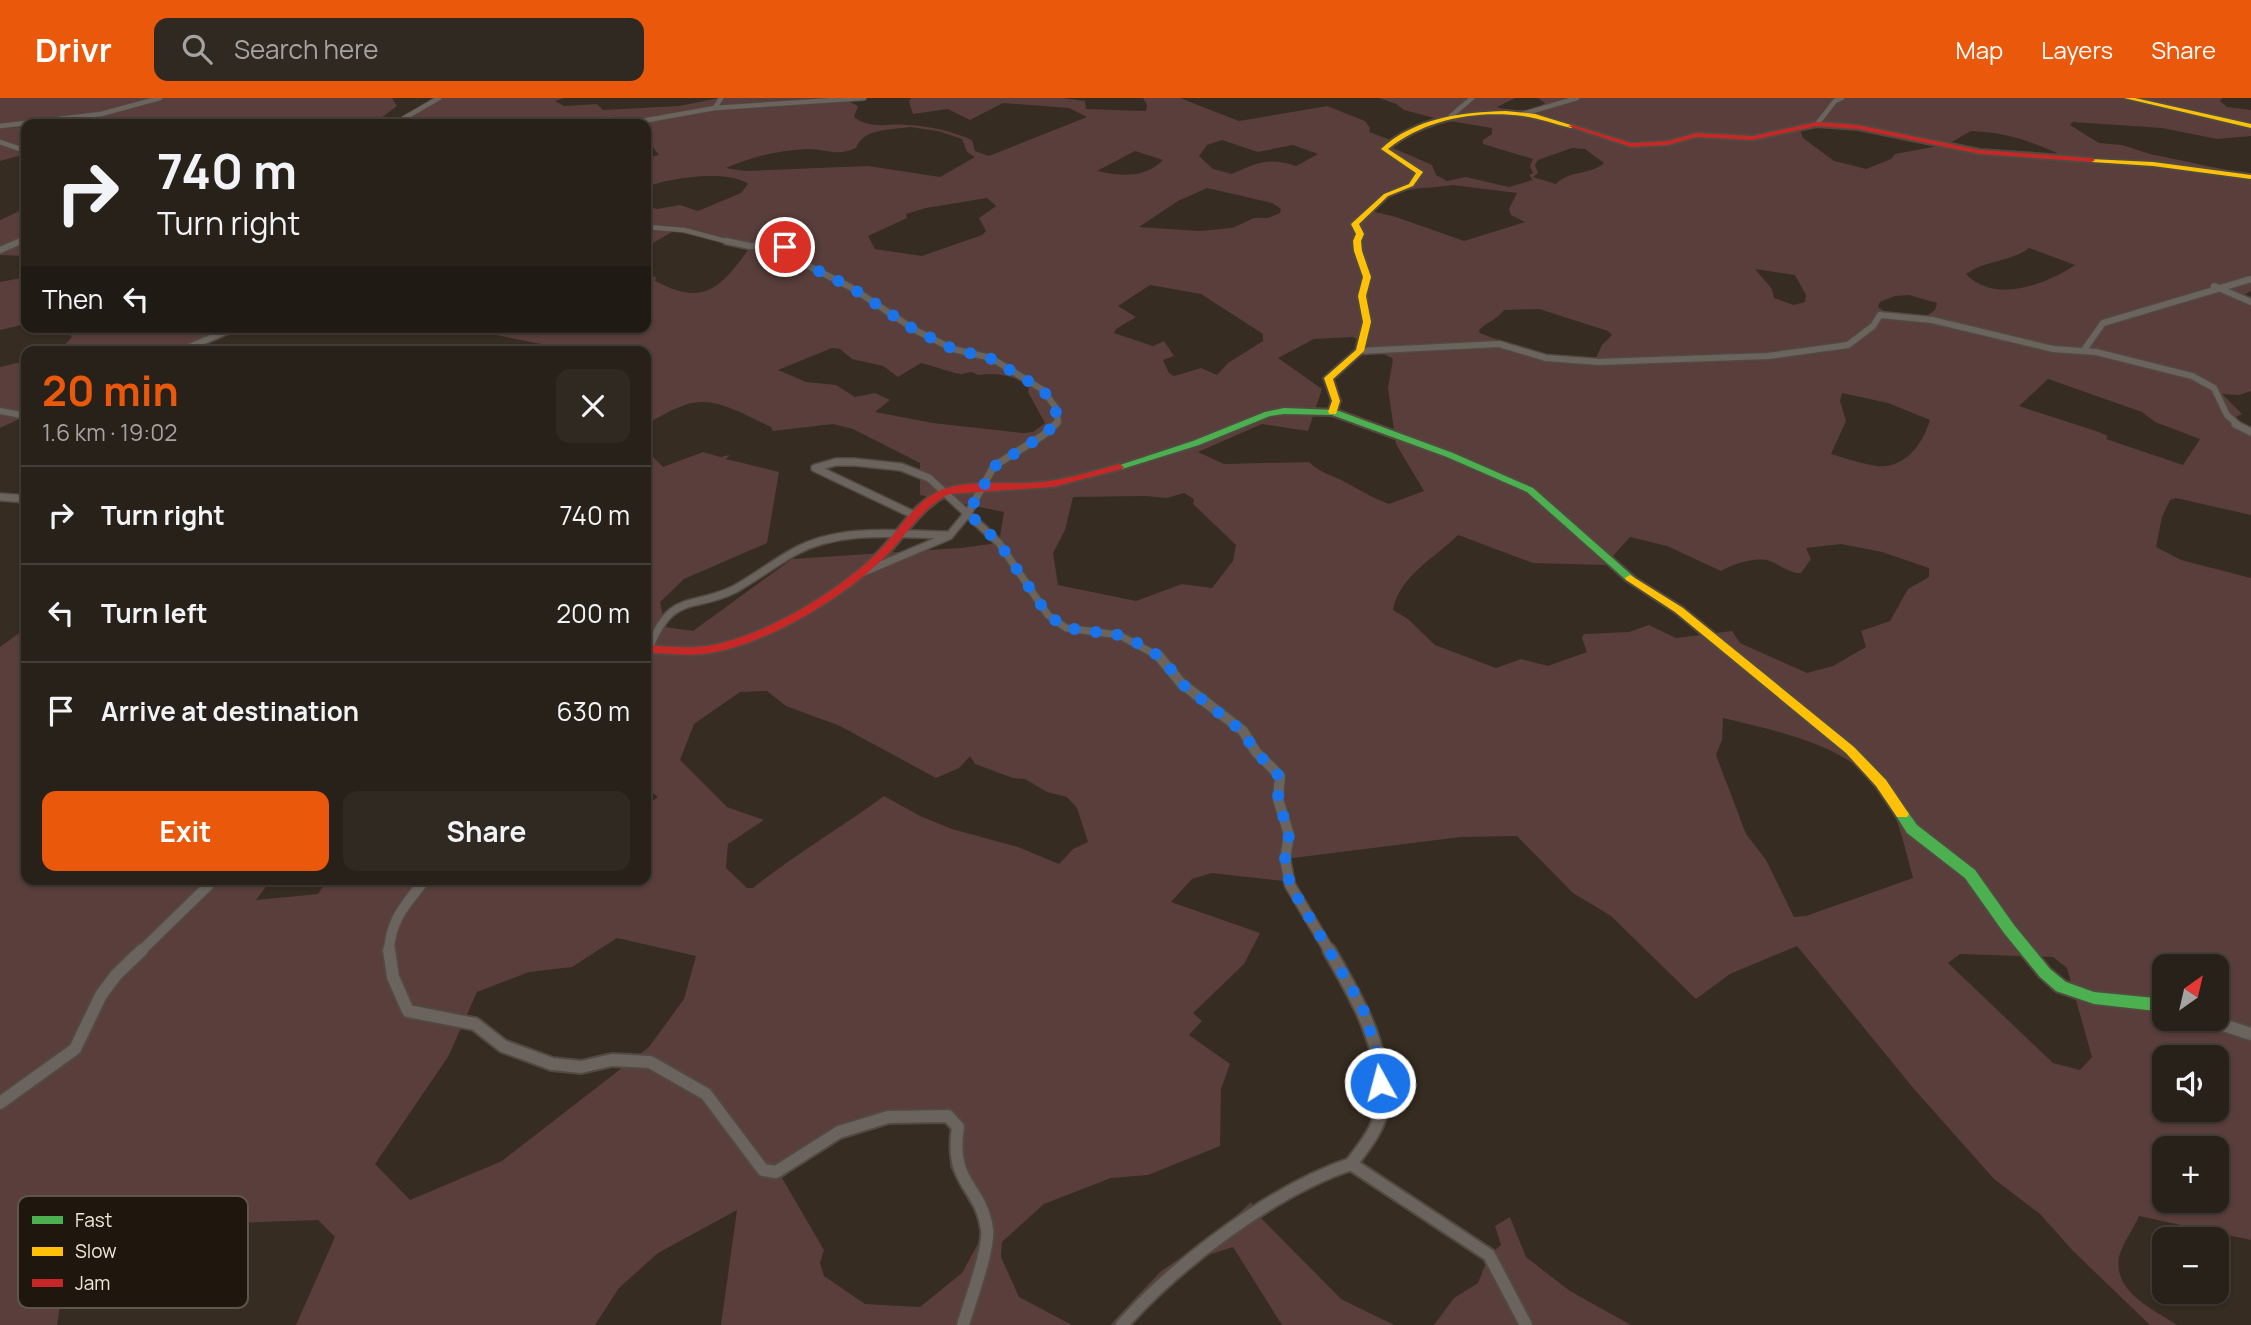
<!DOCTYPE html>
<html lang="en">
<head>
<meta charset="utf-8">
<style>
	:root { --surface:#282119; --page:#302922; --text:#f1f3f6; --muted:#a5a3a2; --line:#443e38; --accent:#ea580c }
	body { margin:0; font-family:Manrope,sans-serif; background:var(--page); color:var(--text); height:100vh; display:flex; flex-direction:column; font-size:26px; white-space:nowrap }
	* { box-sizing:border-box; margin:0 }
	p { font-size:23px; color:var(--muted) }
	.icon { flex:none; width:38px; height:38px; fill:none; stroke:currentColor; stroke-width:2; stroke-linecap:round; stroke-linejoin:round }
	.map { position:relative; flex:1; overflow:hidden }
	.panel { position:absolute; left:21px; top:248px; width:630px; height:539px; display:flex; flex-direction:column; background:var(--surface); border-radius:14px; box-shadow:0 2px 5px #0004,0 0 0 2px var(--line) }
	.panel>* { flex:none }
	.hud { position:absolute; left:21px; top:21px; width:630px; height:214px; border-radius:14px; box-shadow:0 2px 5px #0004,0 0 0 2px var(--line); background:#282119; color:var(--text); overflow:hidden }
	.needle { width:46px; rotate:34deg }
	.fabs { position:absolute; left:2152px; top:856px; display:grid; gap:14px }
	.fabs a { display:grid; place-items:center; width:77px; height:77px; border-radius:14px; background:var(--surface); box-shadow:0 2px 5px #0004,0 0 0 2px var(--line); font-size:35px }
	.pin { position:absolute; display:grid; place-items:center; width:60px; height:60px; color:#fff; margin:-30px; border:4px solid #fff; border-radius:50%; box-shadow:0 2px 7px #0007 }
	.me { position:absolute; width:77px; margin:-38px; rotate:353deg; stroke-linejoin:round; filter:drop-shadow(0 0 5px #0008) }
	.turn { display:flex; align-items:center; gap:24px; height:147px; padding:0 21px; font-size:32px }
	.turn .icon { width:91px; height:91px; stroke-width:2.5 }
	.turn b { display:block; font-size:49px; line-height:60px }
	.then { display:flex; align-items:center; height:66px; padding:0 21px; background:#0003; gap:14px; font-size:26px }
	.round { display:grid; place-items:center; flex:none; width:74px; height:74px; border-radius:14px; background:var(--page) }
	.headline { display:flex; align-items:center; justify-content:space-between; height:119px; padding:0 21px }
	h1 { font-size:42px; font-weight:700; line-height:52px; color:var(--accent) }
	.action { display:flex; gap:14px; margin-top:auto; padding:14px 21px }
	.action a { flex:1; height:80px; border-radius:14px; background:var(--accent); color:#fff; font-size:28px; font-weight:700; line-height:80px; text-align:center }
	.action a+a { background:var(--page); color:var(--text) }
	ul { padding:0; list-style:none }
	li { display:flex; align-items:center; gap:21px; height:98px; padding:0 21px; border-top:2px solid var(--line) }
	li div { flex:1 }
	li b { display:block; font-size:26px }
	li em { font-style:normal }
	header { display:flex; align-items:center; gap:42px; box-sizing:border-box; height:98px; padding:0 35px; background:var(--accent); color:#fff }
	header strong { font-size:33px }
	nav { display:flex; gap:38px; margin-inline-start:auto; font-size:24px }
	.search { width:490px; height:63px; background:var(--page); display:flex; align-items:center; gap:18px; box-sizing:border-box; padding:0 24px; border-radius:14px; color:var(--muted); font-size:26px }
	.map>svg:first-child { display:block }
	.green { fill:#593e3b; fill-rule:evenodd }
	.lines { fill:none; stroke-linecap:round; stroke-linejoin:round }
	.street-far4-casing { stroke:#524a40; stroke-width:6 }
	.street-far3-casing { stroke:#524a40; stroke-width:9 }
	.street-far2-casing { stroke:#524a40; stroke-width:10 }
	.street-far1-casing { stroke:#524a40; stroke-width:13 }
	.street-casing { stroke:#524a40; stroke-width:16 }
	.fast-casing { stroke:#524a40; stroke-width:4 }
	.slow-casing { stroke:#524a40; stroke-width:4 }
	.jam-casing { stroke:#524a40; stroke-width:4 }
	.street-far4 { stroke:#6a635e; stroke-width:4.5 }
	.street-far3 { stroke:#6a635e; stroke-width:6 }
	.street-far2 { stroke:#6a635e; stroke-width:7 }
	.street-far1 { stroke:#6a635e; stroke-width:10 }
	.street { stroke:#6a635e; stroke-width:12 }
	.fast { fill:#4caf50; fill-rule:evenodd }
	.slow { fill:#ffc107; fill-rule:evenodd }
	.jam { fill:#c62828; fill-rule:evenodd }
	.route { stroke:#1a73e8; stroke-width:12; stroke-dasharray:0 21.6 }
	.key { fill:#1f170e; stroke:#5e554b; stroke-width:2 }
	.key-label { font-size:19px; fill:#f1e6d9 }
</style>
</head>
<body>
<header>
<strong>Drivr</strong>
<div class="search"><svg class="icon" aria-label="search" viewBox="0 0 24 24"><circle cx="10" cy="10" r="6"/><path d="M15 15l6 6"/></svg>Search here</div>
<nav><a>Map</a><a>Layers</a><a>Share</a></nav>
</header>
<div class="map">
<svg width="2251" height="1227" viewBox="0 0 2251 1227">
	<rect width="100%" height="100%" fill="#362c21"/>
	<path class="green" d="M0,0H392L397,8L373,26H345L347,24L333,21L304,26H26V56L0,63Z
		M440,0H564L555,3L564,8L597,6L603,12L679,8L719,0H869L848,3L858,8L854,19C871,32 887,25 907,27C930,28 951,33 972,42L975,53L989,58L1087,19L1069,10L1003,5L970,22L948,11L913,16L909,4L911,0H1063L1085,3L1086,11L1146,13L1147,7L1143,0H1180L1239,23L1327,8L1365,23L1370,30L1369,34L1391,42L1438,21L1404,12L1396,6L1379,0H1515L1497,9C1511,14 1533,14 1545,5L1538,0H2222L2220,3L2227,9L2251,12V38L2217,41L2162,30L2073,24L2070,27L2099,45L2122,47L2150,56L2251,77V193L2244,197L2251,201V293L2239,297L2222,296L2242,316L2236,319L2239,326L2251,332V417L2176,400L2170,402L2162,419L2156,449L2181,462L2251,480V1142L2139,1118C2134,1130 2122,1146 2119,1159C2113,1194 2153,1211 2177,1227H2150L2073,1153L2040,1116L1994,1081L1914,991L1797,848L1730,876L1696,901L1611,818L1573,795L1517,738L1461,739L1285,761L1280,762L1283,783L1212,775L1192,781L1171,804L1260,835L1244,866L1193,915L1202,923L1189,937L1230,966L1221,991L1220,1048L1148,1077L1111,1080L1044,1106L1002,1144L1001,1159L1019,1199L1072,1227H721L737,1112L658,1155L619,1190L595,1227H296L335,1139L318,1122L176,1127L145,1118L66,1171L57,1227H0V549L26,530V782H271L256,802L318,796L327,782H646V708L658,699L646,690V352L663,369L703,354L720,359L730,357L726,361L779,374L767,445L684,481L660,504L665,529L693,533L792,461L960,450L999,445L1004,414L920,397V365L853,331L833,326L773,333L771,329C751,320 725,304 703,304C684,303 662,318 646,326V254H531L546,247L466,231L428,233L427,229H646V177L656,179L655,183C703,208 719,192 748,152L744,149L674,133L646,149V108L657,111L680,107L698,113L741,95L748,86C728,71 669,80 646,89V60L659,57L649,44H646V26C621,26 604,23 579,26H390ZM1444,22L1492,30V36L1483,42V46L1533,61L1530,68L1533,75L1529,77L1533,82L1509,89L1466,79L1447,83L1436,77L1432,67L1393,50L1399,39L1433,29ZM1820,27L1855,30L1938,48L1895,56L1891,61L1866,71L1851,67L1834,63L1803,40L1800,32ZM910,29L938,33L962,41L967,54L975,59L940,79L868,68L745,73L726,70C750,59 781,52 808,51C828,51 836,59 856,50C863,30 892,32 910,29ZM1971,33C2002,34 2028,42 2057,55L2055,59L1988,53L1948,46ZM1222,42L1258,54L1293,47L1318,56L1296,68C1270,59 1257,64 1232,76L1213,71L1199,58L1207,47ZM1572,50L1585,51L1604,65C1591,77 1569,72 1556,86L1533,79L1538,75L1535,67L1538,62ZM1135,53L1163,62C1144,81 1122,78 1097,73ZM1453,87L1517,95L1509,111L1511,117L1525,124L1464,143L1396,119L1371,113C1393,86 1422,92 1453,87ZM1207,90L1272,105L1281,111L1280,115L1268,120H1254L1232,130L1199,133L1139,129L1178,103ZM987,100L996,108L979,120L986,133L982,137L922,158L875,151L868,138L907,120L906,116L926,110ZM2029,150L2075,167C2045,187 1995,206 1966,176C1985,162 2011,164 2029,150ZM1755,171L1795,177L1806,197L1805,204L1794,207L1774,200L1772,191ZM1150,187L1201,196L1263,236V243L1228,265L1217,277L1201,270L1174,278L1169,275L1163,262L1174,258L1164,243L1153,248L1114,235L1116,231L1136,219L1118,208ZM1909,197L1937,205L1935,212L1924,220L1887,215L1878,209L1880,204L1895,198ZM1539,211L1608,233L1612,237L1602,247L1596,260C1555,263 1518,250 1480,235L1479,232C1487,224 1498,221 1504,212ZM1353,239L1393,261L1388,290L1396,346L1424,393L1389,406C1372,400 1359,391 1343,383C1331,377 1319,374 1309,364L1224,366L1198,354L1262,326L1308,333L1322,291L1278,260L1314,241ZM832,250L840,251L852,261L883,268L898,279L921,265C931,267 954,276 962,276C969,275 970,272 978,277C995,274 1015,278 1029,287L1028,294L1045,325L1033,334L1023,335L933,325L875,314L890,302L875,295L855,299L836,287L806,284L778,272ZM2048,281L2142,314L2155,324L2200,341L2183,367L2106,341L2108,338L2099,334L2019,308ZM1842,295L1888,305L1930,322C1924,342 1910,365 1886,368C1874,370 1845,360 1831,356L1846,323L1840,303ZM1184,395L1194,401L1193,406L1236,447L1233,463L1212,490L1182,486L1136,503L1058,487L1053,455L1065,432L1073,399L1145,398L1167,400ZM1458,437L1533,465L1605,467L1630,439L1667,448L1721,473C1732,466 1757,458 1770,463C1780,467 1789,475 1801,475L1811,461L1806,450L1841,446L1882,454L1929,470V479L1908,491L1890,523L1861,533L1866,549L1833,568L1807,575L1740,545L1732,533L1676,540L1649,527L1629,534L1584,536L1582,540L1587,554L1548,568L1521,561L1496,570L1435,547L1408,521L1393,512C1399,478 1435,460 1458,437ZM767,593L786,608L840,628L936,680L959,670L970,658L975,666L1013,680L1025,681L1047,694L1067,699L1077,710L1088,744L1073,751L1059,766L1018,749L952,731L920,718L884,698C841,730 795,756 753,790H747L726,770L728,746L764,722L727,709L680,662L694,626L740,594ZM1723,620C1787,636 1874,650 1897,723C1903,741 1908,761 1913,780L1806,818L1794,819L1766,762L1746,736L1716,657L1722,642ZM617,840L696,858L684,901L649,949L502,1063L410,1102L375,1066L448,959L477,894L529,874L572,869ZM1960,856L2053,859L2067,870L2092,959L2080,972L2053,965L1948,865ZM2165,868H2217V920H2165ZM2165,959H2217V1012H2165ZM910,1024H945L954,1036L950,1069L985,1133L962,1175L920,1209L865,1206L824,1178L820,1165L824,1152L782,1080L829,1041L882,1027ZM2165,1050H2217V1102H2165Z
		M26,110V158L0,157V122Z
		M26,179V226L0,232V184Z
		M62,229H243L196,247L194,254H58L72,239Z
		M26,263V318L0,330V269Z
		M1251,1104L1256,1115L1341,1201L1394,1227H1282L1233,1149L1202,1159L1150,1206L1133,1227H1110L1161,1173L1219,1134Z
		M1510,1119L1526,1159L1570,1193L1631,1227H1434L1454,1200L1478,1185L1489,1157L1501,1147L1495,1128Z"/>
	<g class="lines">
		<defs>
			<path id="street-far4" d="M715,10L864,0
				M1523,16L1577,0
				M1451,18L1472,0
				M394,26L439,0
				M576,26L609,21L631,25L715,10L721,0
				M1817,26L1835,3L1842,0
				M0,28L101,16L160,0
				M0,44L26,53
				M646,129L684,132L733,145
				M17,145L26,141"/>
			<path id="street-far3" d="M726,143L750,148L785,149L791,159L852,190L915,232L953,251L991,260L1043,292L1056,310L1058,324L1054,327
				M0,152L21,143
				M2214,188L2251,204
				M2084,252L2103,225L2251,181
				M1360,253L1499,246L1546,260L1599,264L1768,258L1848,247L1873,228L1880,217L1932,222L2053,251L2096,254L2192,278L2214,290L2227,317L2238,327
				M178,254L236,229
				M0,313L26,318"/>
			<path id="street-far2" d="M2235,326L2251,334
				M0,399L26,401
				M914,417L815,370L836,364H854L901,369L929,380L999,445L1048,517L1066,530L1119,537L1160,559
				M864,474L949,438L968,415L994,368L1042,338L1056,326
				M649,551C672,492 691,513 735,491C755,480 774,465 794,454C840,429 895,436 946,437"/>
			<path id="street-far1" d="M1158,557L1181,585L1243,633L1256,654L1280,678L1278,701L1289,737L1285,761L1290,787L1330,854
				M140,854L214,782
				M389,854C390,822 406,806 425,782"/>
			<path id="street" d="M389,852L393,879L408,913L475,926L503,948L552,966L581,969L612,962L650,964L706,996L763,1072L776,1074L839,1034L888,1019L948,1018L958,1029C949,1087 981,1087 987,1131C990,1150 969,1206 963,1227
				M1329,852C1357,900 1387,951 1382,1009C1380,1030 1363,1050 1351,1066
				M2202,920L2251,936
				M0,1005L75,951L101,897L116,877L142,852
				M1122,1227C1176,1166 1273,1092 1351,1066L1489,1157L1526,1227"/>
			<path id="fast" d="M1284,310L1336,312L1453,355L1533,390L1635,480L1634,482H1626L1527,394L1447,359L1332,317L1284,316L1270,318L1199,347L1122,371H1116L1114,369L1193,343L1265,314Z
				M1902,711L1907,713L1917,727L1975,772L2014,827L2050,871L2066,884L2094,894L2165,901V914L2094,906L2056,893L2040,879L2004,835L1965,780L1907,735L1895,716L1897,713Z"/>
			<path id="slow" d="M2124,0H2135L2251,26V30Z
				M1506,13L1535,16L1574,28L1571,30C1555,26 1539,20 1523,18C1476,12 1426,21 1388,51L1423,74L1413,88L1388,98L1359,126L1364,136L1361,143L1362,153L1371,179L1366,198L1371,224L1364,253L1333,281L1340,303L1336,316H1330L1328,314L1332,303L1324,280L1356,252L1363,224L1358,198L1363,179L1354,153L1353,143L1356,136L1351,126L1384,96L1409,86L1416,75L1381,51C1414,20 1462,14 1506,13Z
				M2090,61L2153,64L2251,77V81L2153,68L2092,64L2090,63Z
				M1630,477L1683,510L1854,649L1886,682L1909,716L1907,719H1897L1876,688L1846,655L1675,514L1626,482L1625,480Z"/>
			<path id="jam" d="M1817,24L1858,27L1980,52L2092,60L2095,62L2092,64L1980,56L1858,31L1817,28L1753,42L1696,39L1668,47L1631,49L1568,28L1573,27L1631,45L1668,43L1696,35L1753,38Z
				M1119,366L1124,369L1122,371L1053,389L949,396C920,411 906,438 884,460C840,502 766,547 705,556C686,558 665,555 646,555V547C665,548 685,551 705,548C760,541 837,494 876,456C898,435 912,405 941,392C966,381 1012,387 1041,384C1068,381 1093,373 1119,366Z"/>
		</defs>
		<use href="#street-far4" class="street-far4-casing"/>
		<use href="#street-far3" class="street-far3-casing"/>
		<use href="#street-far2" class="street-far2-casing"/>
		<use href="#street-far1" class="street-far1-casing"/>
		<use href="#street" class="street-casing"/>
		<use href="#fast" class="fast-casing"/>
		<use href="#slow" class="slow-casing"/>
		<use href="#jam" class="jam-casing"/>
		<use href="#street-far4" class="street-far4"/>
		<use href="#street-far3" class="street-far3"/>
		<use href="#street-far2" class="street-far2"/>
		<use href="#street-far1" class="street-far1"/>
		<use href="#street" class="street"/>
		<use href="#fast" class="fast"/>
		<use href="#slow" class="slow"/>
		<use href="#jam" class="jam"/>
	</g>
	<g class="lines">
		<path class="route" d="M785,149L791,159L852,190L915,232L953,251L990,260L1043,292L1055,310L1058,324L1042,338L995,368L968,415L999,445L1048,517L1066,530L1119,537L1142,547L1163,561L1181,585L1242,633L1256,654L1279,678L1278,701L1289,737L1285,761L1290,787L1362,908L1378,958L1380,985"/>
	</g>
	<rect x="18" y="1098" width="230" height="112" rx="10" class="key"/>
	<rect x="32" y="1118" width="31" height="8" fill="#4caf50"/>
	<rect x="32" y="1149" width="31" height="9" fill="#ffc107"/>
	<rect x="32" y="1181" width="31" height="8" fill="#c62828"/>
	<g class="key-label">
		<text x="75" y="1129">Fast</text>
		<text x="75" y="1160">Slow</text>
		<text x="75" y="1192">Jam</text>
	</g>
</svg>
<div class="fabs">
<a><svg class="needle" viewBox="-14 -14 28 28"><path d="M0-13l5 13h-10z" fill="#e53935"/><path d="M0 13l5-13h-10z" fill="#a5a3a2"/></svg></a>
<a><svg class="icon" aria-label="sound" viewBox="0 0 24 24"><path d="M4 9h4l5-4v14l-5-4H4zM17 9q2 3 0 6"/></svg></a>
<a>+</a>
<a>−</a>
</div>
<div class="pin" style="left:785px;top:149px;background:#d93025"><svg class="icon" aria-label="arrive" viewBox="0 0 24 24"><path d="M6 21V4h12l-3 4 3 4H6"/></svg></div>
<svg class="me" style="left:1380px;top:985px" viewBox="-20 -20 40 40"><circle r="17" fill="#1a73e8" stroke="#fff" stroke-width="3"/><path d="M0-11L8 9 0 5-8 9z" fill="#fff"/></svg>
<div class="hud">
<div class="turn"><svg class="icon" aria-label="right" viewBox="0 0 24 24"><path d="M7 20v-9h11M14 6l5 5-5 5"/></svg><div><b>740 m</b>Turn right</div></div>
<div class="then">Then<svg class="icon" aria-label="left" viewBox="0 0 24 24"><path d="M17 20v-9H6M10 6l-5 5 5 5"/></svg></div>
</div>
<section class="panel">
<div class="headline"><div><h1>20 min</h1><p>1.6 km · 19:02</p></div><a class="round"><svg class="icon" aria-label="close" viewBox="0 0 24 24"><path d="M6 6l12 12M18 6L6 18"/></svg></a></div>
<ul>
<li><svg class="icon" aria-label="right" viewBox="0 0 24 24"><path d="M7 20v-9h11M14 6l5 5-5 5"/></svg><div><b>Turn right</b></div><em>740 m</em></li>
<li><svg class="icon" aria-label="left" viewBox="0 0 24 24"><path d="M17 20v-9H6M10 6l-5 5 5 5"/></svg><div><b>Turn left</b></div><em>200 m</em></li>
<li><svg class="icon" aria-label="arrive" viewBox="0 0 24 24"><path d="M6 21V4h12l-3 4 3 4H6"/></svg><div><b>Arrive at destination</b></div><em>630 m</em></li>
</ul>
<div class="action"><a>Exit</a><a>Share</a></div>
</section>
</div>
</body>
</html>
